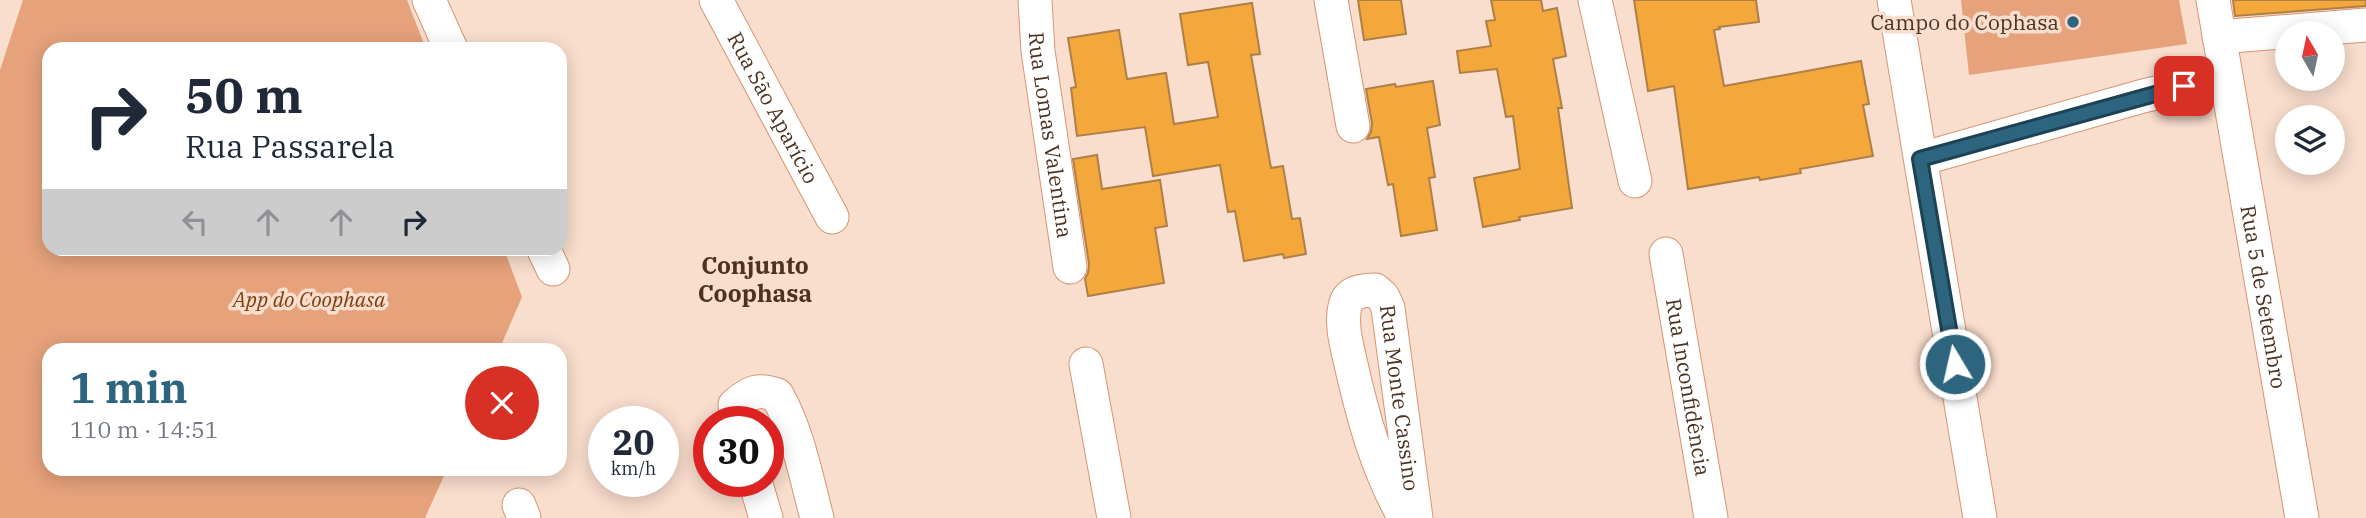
<!DOCTYPE html>
<html lang="en">
<head>
<meta charset="utf-8">
<style>
	:root { --surface:#fff; --page:#f6f6f7; --text:#1f2937; --muted:#747a83; --accent:#2d657f }
	body { margin:0; font-family:"IBM Plex Serif",serif; background:var(--page); color:var(--text); height:100vh; display:flex; flex-direction:column; font-size:26px; white-space:nowrap }
	* { box-sizing:border-box; margin:0 }
	p { font-size:23px; color:var(--muted) }
	.icon { flex:none; width:38px; height:38px; fill:none; stroke:currentColor; stroke-width:2; stroke-linecap:round; stroke-linejoin:round }
	.map { position:relative; flex:1; overflow:hidden }
	.drawer { position:absolute; left:42px; top:343px; width:525px; height:133px; display:flex; flex-direction:column; background:var(--surface); border-radius:21px; box-shadow:0 4px 18px #0003 }
	.drawer>* { flex:none }
	.top-card { position:absolute; left:42px; top:42px; width:525px; height:214px; border-radius:21px; box-shadow:0 4px 18px #0003; background:#fff; color:var(--text); overflow:hidden }
	.needle { width:46px; rotate:351deg }
	.fabs { position:absolute; left:2275px; top:21px; display:grid; gap:14px }
	.fabs a { display:grid; place-items:center; width:70px; height:70px; border-radius:50%; background:var(--surface); box-shadow:0 4px 18px #0003; font-size:35px }
	.speed { position:absolute; left:588px; top:406px; display:flex; gap:14px; font-size:35px; font-weight:700; text-align:center }
	.speed>* { display:grid; place-content:center; width:91px; height:91px; border-radius:50%; background:var(--surface); box-shadow:0 4px 18px #0003; line-height:1 }
	.speed small { font-size:18px; font-weight:400 }
	.speed .limit { border:10px solid #d22; background:#fff; color:#111 }
	.pin { position:absolute; display:grid; place-items:center; width:60px; height:60px; color:#fff; margin:-30px; border-radius:14px; box-shadow:0 4px 10px #0006 }
	.me { position:absolute; width:77px; margin:-38px; rotate:351deg; stroke-linejoin:round; filter:drop-shadow(0 0 5px #0008) }
	.turn { display:flex; align-items:center; gap:24px; height:147px; padding:0 28px; font-size:32px }
	.turn .icon { width:91px; height:91px; stroke-width:2.5 }
	.turn b { display:block; font-size:49px; line-height:60px }
	.lanes { display:flex; align-items:center; height:66px; padding:0 28px; background:#0003; justify-content:center; gap:35px; direction:ltr }
	.lanes .off { opacity:.35 }
	.round { display:grid; place-items:center; flex:none; width:74px; height:74px; border-radius:37px; background:var(--page) }
	.head { display:flex; align-items:center; justify-content:space-between; height:119px; padding:0 28px }
	h1 { font-size:42px; font-weight:700; line-height:52px; color:var(--accent) }
	.map>svg:first-child { display:block }
	.green { fill:#e5a27b }
	.building { fill:#f4a73a; stroke:#ae8047; stroke-width:2 }
	.lines { fill:none; stroke-linecap:round; stroke-linejoin:round }
	.minor-casing { stroke:#d69570; stroke-width:35 }
	.minor { stroke:#fff; stroke-width:33 }
	.route-casing { stroke:#1d4253; stroke-width:18 }
	.route { stroke:#2d657f; stroke-width:12 }
	.poi-dot { fill:#2d657f; stroke:#f9ddcd; stroke-width:2.5 }
	.labels { text-anchor:middle; dominant-baseline:central; stroke-width:7; stroke-linejoin:round; paint-order:stroke }
	.poi-label { font-size:21px; fill:#4d3222; stroke:#f9ddcd; text-anchor:end }
	.street-label { font-size:21px; fill:#4d3222; stroke:#f9ddcd }
	.park-label { font-size:21px; font-style:italic; fill:#7f3d0c; stroke:#f9ddcd }
	.quarter-label { font-size:24px; font-weight:bold; fill:#4d3222; stroke:#f9ddcd }
</style>
</head>
<body>
<div class="map">
<svg width="2366" height="518" viewBox="0 0 2366 518">
	<rect width="100%" height="100%" fill="#f9ddcd"/>
	<path class="green" d="M23,0H407L426,49H49V248L504,249L522,297L499,350H49V469H447L425,518H0V70Z
		M1961,0H2179L2187,44L1969,75Z"/>
	<path class="building" d="M1358,0H1401L1406,34L1364,40Z
		M1491,0H1541L1543,11L1557,8L1566,56L1553,59L1562,108H1558L1572,208L1519,217L1520,220L1483,227L1474,178L1520,169L1513,116L1506,117L1497,69L1460,73L1457,51L1491,46L1486,21L1495,20Z
		M1634,0H1756L1759,22L1719,27L1720,29L1714,30L1724,86L1861,61L1869,104L1863,105L1873,156L1800,169L1801,173L1760,180L1759,177L1688,189L1674,86L1648,91Z
		M2233,0H2366V6L2235,16Z
		M1252,3L1260,54L1251,55L1271,168L1283,166L1292,219L1300,218L1306,254L1284,258L1283,254L1244,261L1235,211L1228,212L1220,165L1153,176L1145,127L1077,136L1071,88L1076,87L1068,38L1119,30L1127,79L1166,73L1174,124L1218,117L1208,62L1188,65L1180,14Z
		M1433,81L1440,125L1427,128L1435,177L1429,178L1437,230L1401,236L1393,184L1388,185L1379,137L1367,139L1371,132L1372,123L1366,89L1395,84L1396,87Z
		M1097,155L1102,189L1160,180L1167,226L1155,228L1164,283L1088,296L1085,279L1088,273L1089,264L1073,159Z"/>
	<g class="lines">
		<defs>
			<g id="minor">
				<path d="M429,0L451,49"/>
				<path id="s1" d="M716,0L832,217"/>
				<path d="M1331,0L1353,126"/>
				<path d="M1595,0L1635,181"/>
				<path d="M1894,0L1980,518"/>
				<path id="s2" d="M2213,0L2302,518"/>
				<path id="s3" d="M1035,1L1038,51L1070,267"/>
				<path d="M2219,37L2366,25"/>
				<path d="M1921,159L2143,96L2226,77"/>
				<path d="M543,248L553,269"/>
				<path id="s4" d="M1666,254L1711,518"/>
				<path d="M1086,364L1114,518"/>
				<path d="M737,422L735,405C750,392 758,388 777,395C798,432 806,477 817,518"/>
				<path d="M755,481L766,518"/>
				<path d="M519,505L524,518"/>
				<path id="s5" d="M1405,518C1377,470 1362,414 1350,360C1346,343 1341,323 1345,306C1348,292 1362,290 1375,290L1383,297L1388,308L1416,518"/>
			</g>
		</defs>
		<use href="#minor" class="minor-casing"/>
		<use href="#minor" class="minor"/>
	</g>
	<g class="lines">
		<defs>
			<path id="route" d="M1955,364L1920,159L2184,86"/>
		</defs>
		<use href="#route" class="route-casing"/>
		<use href="#route" class="route"/>
	</g>
	<circle class="poi-dot" cx="2073" cy="22" r="7"/>
	<g class="labels">
		<g class="poi-label">
			<text x="2059" y="22">Campo do Cophasa</text>
		</g>
		<g class="street-label">
			<text stroke="none"><textPath href="#s1" startOffset="122">Rua São Aparício</textPath></text>
			<text stroke="none"><textPath href="#s3" startOffset="135">Rua Lomas Valentina</textPath></text>
			<text stroke="none"><textPath href="#s2" startOffset="301">Rua 5 de Setembro</textPath></text>
			<text stroke="none"><textPath href="#s4" startOffset="135">Rua Inconfidência</textPath></text>
			<text stroke="none"><textPath href="#s5" startOffset="373">Rua Monte Cassino</textPath></text>
		</g>
		<g class="park-label">
			<text x="309" y="299">App do Coophasa</text>
		</g>
		<g class="quarter-label">
			<text x="755" y="265">Conjunto<tspan x="755" dy="28">Coophasa</tspan></text>
		</g>
	</g>
</svg>
<div class="fabs">
<a><svg class="needle" viewBox="-14 -14 28 28"><path d="M0-13l5 13h-10z" fill="#e53935"/><path d="M0 13l5-13h-10z" fill="#747a83"/></svg></a>
<a><svg class="icon" aria-label="layers" viewBox="0 0 24 24"><path d="M12 4l9 5-9 5-9-5zM3 14l9 5 9-5"/></svg></a>
</div>
<div class="speed"><div>20<small>km/h</small></div><div class="limit">30</div></div>
<div class="pin" style="left:2184px;top:86px;background:#d93025"><svg class="icon" aria-label="arrive" viewBox="0 0 24 24"><path d="M6 21V4h12l-3 4 3 4H6"/></svg></div>
<svg class="me" style="left:1955px;top:364px" viewBox="-20 -20 40 40"><circle r="17" fill="#2d657f" stroke="#fff" stroke-width="3"/><path d="M0-11L8 9 0 5-8 9z" fill="#fff"/></svg>
<div class="top-card">
<div class="turn"><svg class="icon" aria-label="right" viewBox="0 0 24 24"><path d="M7 20v-9h11M14 6l5 5-5 5"/></svg><div><b>50 m</b>Rua Passarela</div></div>
<div class="lanes"><svg class="icon off" aria-label="left" viewBox="0 0 24 24"><path d="M17 20v-9H6M10 6l-5 5 5 5"/></svg><svg class="icon off" aria-label="ahead" viewBox="0 0 24 24"><path d="M12 20V5M6 11l6-6 6 6"/></svg><svg class="icon off" aria-label="ahead" viewBox="0 0 24 24"><path d="M12 20V5M6 11l6-6 6 6"/></svg><svg class="icon" aria-label="right" viewBox="0 0 24 24"><path d="M7 20v-9h11M14 6l5 5-5 5"/></svg></div>
</div>
<section class="drawer">
<div class="head"><div><h1>1 min</h1><p>110 m · 14:51</p></div><a class="round" style="background:#d93025;color:#fff"><svg class="icon" aria-label="close" viewBox="0 0 24 24"><path d="M6 6l12 12M18 6L6 18"/></svg></a></div>
</section>
</div>
</body>
</html>
